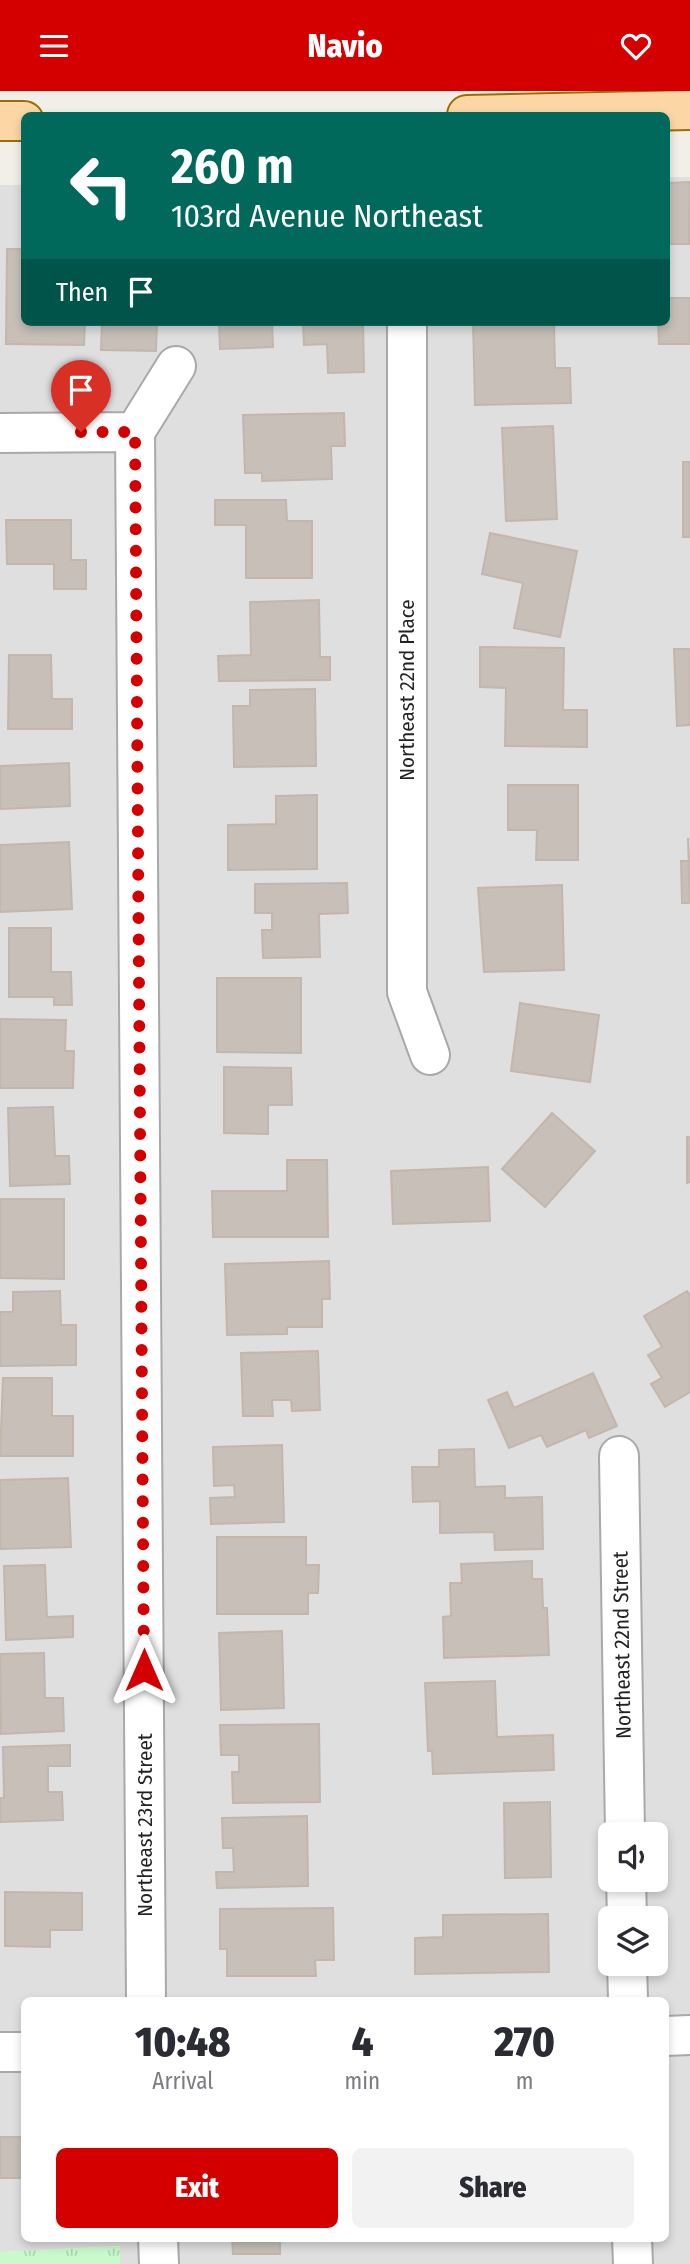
<!DOCTYPE html>
<html lang="en">
<head>
<meta charset="utf-8">
<style>
	:root { --surface:#fff; --page:#f2f2f3; --text:#2b2b33; --muted:#7c7c81; --accent:#d40000 }
	body { margin:0; font-family:"Fira Sans Condensed",sans-serif; background:var(--page); color:var(--text); height:100vh; display:flex; flex-direction:column; font-size:26px; white-space:nowrap }
	* { box-sizing:border-box; margin:0 }
	p { font-size:23px; color:var(--muted) }
	.icon { flex:none; width:38px; height:38px; fill:none; stroke:currentColor; stroke-width:2; stroke-linecap:round; stroke-linejoin:round }
	.map { position:relative; flex:1; overflow:hidden }
	.sheet { position:absolute; left:21px; top:1906px; width:648px; height:245px; display:flex; flex-direction:column; background:var(--surface); border-radius:10px; box-shadow:0 4px 10px #0003 }
	.sheet>* { flex:none }
	.banner { position:absolute; left:21px; top:21px; width:649px; height:214px; border-radius:10px; box-shadow:0 4px 10px #0003; background:#00695c; color:#fff; overflow:hidden }
	.controls { position:absolute; left:598px; top:1731px; display:grid; gap:14px }
	.controls a { display:grid; place-items:center; width:70px; height:70px; border-radius:10px; background:var(--surface); box-shadow:0 4px 10px #0003; font-size:35px }
	.pin { position:absolute; display:grid; place-items:center; width:60px; height:60px; color:#fff; margin:-72px -30px; border-radius:50% 50% 50% 0; rotate:-45deg; box-shadow:0 0 7px #0007 }
	.pin .icon { rotate:45deg }
	.me { position:absolute; width:77px; margin:-38px; rotate:0deg; stroke-linejoin:round; filter:drop-shadow(0 0 5px #0008) }
	.turn { display:flex; align-items:center; gap:24px; height:147px; padding:0 35px; font-size:32px }
	.turn .icon { width:91px; height:91px; stroke-width:2.5 }
	.turn b { display:block; font-size:49px; line-height:60px }
	.then { display:flex; align-items:center; height:66px; padding:0 35px; background:#0003; gap:14px; font-size:26px }
	.eta { display:flex; justify-content:space-evenly; align-items:center; height:119px; text-align:center }
	.eta b { font-size:42px; font-weight:800; line-height:49px }
	.button { display:flex; gap:14px; margin-top:auto; padding:14px 35px }
	.button a { flex:1; height:80px; border-radius:10px; background:var(--accent); color:#fff; font-size:28px; font-weight:800; line-height:80px; text-align:center }
	.button a+a { background:var(--page); color:var(--text) }
	header { display:flex; justify-content:space-between; align-items:center; height:91px; padding:0 35px; background:var(--accent); color:#fff; font-size:32px; font-weight:800 }
	.map>svg:first-child { display:block }
	.residential { fill:#e0dfdf; fill-rule:evenodd }
	.park { fill:url(#park-tufts) }
	.building { fill:#c7bfb8; stroke:#c4b6ab; stroke-width:2 }
	.lines { fill:none; stroke-linecap:round; stroke-linejoin:round }
	.minor-casing { stroke:#a9a9a9; stroke-width:42 }
	.major-casing { stroke:#a06b00; stroke-width:42 }
	.minor { stroke:#fff; stroke-width:38 }
	.major { stroke:#fcd6a4; stroke-width:38 }
	.route { stroke:#d40000; stroke-width:12; stroke-dasharray:0 21.6 }
	.labels { text-anchor:middle; dominant-baseline:central; stroke-width:5; stroke-linejoin:round; paint-order:stroke }
	.street-label { font-size:21px; fill:#222; stroke:#fff }
</style>
</head>
<body>
<header><svg class="icon" aria-label="menu" viewBox="0 0 24 24"><path d="M4 6h16M4 12h16M4 18h16"/></svg>Navio<svg class="icon" aria-label="heart" viewBox="0 0 24 24"><path d="M12 20l-8-8c-3-5 5-10 8-4 3-6 11-1 8 4z"/></svg></header>
<div class="map">
<svg width="690" height="2173" viewBox="0 0 690 2173">
	<defs>
		<pattern id="park-tufts" width="24" height="20" patternUnits="userSpaceOnUse" patternTransform="scale(1.75)"><rect width="24" height="20" fill="#c8facc"/><path d="M3 7l-1-3M5 7V3M7 7l1-3M15 17l-1-3M17 17v-4M19 17l1-3" fill="none" stroke="#acd6af"/></pattern>
	</defs>
	<rect width="100%" height="100%" fill="#f2efe9"/>
	<path class="residential" d="M667,86H690V2173H120L119,2155L0,2161V94H24V231H667ZM611,1743H656V1788H611ZM611,1827H656V1872H611ZM24,1909H665V2147H24Z"/>
	<path class="park" d="M120,2155V2173H0V2161Z"/>
	<path class="building" d="M690,91L689,153H667V92Z
		M7,158H24V231H85L84,254L6,253Z
		M667,207H690V253H659L658,231H667Z
		M102,231H157L156,260L101,259Z
		M219,231H272L273,256L220,258Z
		M303,231H363L364,281L328,282L327,253L304,254Z
		M473,231L554,234L555,277H570L571,312L475,314Z
		M344,322L345,355H331L332,388L262,390V382H245L243,324Z
		M553,335L557,428L506,430L502,337Z
		M683,371H690V446H683Z
		M215,409H286L287,430H312V487H246V434H215Z
		M6,429H71V469H86V498H54V473H7Z
		M490,442L577,460L560,546L514,537L523,492L482,483Z
		M319,509L320,566H330V589L219,590L218,565L251,564L250,511Z
		M480,556L564,557L563,619H587V656L505,655L506,597L480,596Z
		M674,558H690V634L677,635Z
		M9,564H51L52,608H72V638H8Z
		M315,598L316,675L234,676L233,615H250V599Z
		M69,672L70,715L0,718V675Z
		M508,694H578V769H536L537,739H508Z
		M317,704V778L228,779V734L276,733V705Z
		M688,747L690,812H682L681,770H689Z
		M69,751L72,818L0,821V754Z
		M347,792L348,822L319,823L320,866L263,867L262,839H272V822H255V793Z
		M562,794L564,879L484,881L478,797Z
		M9,837H51V881H71L72,914H54V906H9Z
		M217,887H301V962L217,961Z
		M520,912L599,924L590,991L511,980Z
		M0,928L66,929L65,960H74L73,997H0Z
		M224,976L291,977L292,1014H268V1043L224,1042Z
		M53,1016L55,1065H69L70,1093L10,1095L8,1017Z
		M552,1022L595,1060L545,1116L502,1078Z
		M687,1046H690V1091L687,1092Z
		M287,1069H327L328,1146H213L212,1100H287Z
		M488,1076L490,1130L393,1133L391,1080Z
		M0,1108H64V1188L0,1187Z
		M329,1170L330,1208H322V1236H287V1243L227,1244L225,1173Z
		M60,1200L61,1234H76V1274L0,1275V1221H13V1201Z
		M687,1200L690,1205V1301L665,1316L651,1293L662,1287L648,1264L662,1256L644,1225Z
		M318,1260L320,1319L292,1320L291,1309H272L273,1325H243L241,1262Z
		M593,1282L617,1335L589,1347L586,1339L547,1356L541,1344L509,1357L488,1309L507,1301L514,1317Z
		M3,1287H52V1325H73V1365H0Z
		M282,1354L284,1431L211,1433L210,1407L235,1406L234,1394L214,1395L213,1356Z
		M474,1358L475,1396L505,1395V1407L542,1406L543,1458L495,1459L494,1441L440,1442V1410L413,1411L412,1376H439V1359Z
		M68,1387L71,1456L0,1458V1389Z
		M217,1446H306V1474H319L318,1502H308V1523H217Z
		M532,1470V1488H542L543,1517H547L549,1564L444,1567L443,1526L451,1525L450,1492H462L461,1473Z
		M45,1474L47,1526L73,1525V1546L6,1549L4,1475Z
		M282,1540L284,1617L221,1619L219,1542Z
		M44,1562L45,1607H63L64,1640L1,1643L0,1563Z
		M495,1590L497,1646L553,1644L554,1679L433,1683L432,1660H428L425,1592Z
		M319,1633L320,1711L233,1712L232,1681H239V1664H221L220,1634Z
		M70,1654V1675H48V1701H62L63,1729L0,1731V1707H4L3,1656Z
		M550,1711L551,1786L505,1787L504,1712Z
		M307,1725L308,1795L217,1797L216,1781H234L233,1757H223L222,1727Z
		M5,1801L82,1802V1839H50V1856L5,1855Z
		M333,1817L334,1869H315L316,1885H227V1858H220V1818Z
		M548,1823L549,1881L415,1883V1847L443,1846V1824Z
		M0,2046H24V2087H0Z
		M232,2147H280V2163H233Z"/>
	<g class="lines">
		<defs>
			<path id="minor" d="M407,231V901L430,964
				M135,341L146,1909
				M135,341L176,275
				M0,342L135,341
				M619,1365L625,1743
				M626,1788L627,1827
				M627,1872L628,1909
				M665,1945L690,1944
				M0,1961H24
				M158,2147L159,2173
				M632,2147L633,2173"/>
			<path id="major" d="M467,24L690,19
				M0,30H24"/>
		</defs>
		<use href="#minor" class="minor-casing"/>
		<use href="#major" class="major-casing"/>
		<use href="#minor" class="minor"/>
		<use href="#major" class="major"/>
	</g>
	<g class="lines">
		<path class="route" d="M81,341H135L144,1579"/>
	</g>
	<g class="labels">
		<g class="street-label">
			<text transform="translate(407 599) rotate(-90)">Northeast 22nd Place</text>
			<text transform="translate(622 1554) rotate(-91)">Northeast 22nd Street</text>
			<text transform="translate(145 1734) rotate(-90)">Northeast 23rd Street</text>
		</g>
	</g>
</svg>
<div class="controls">
<a><svg class="icon" aria-label="sound" viewBox="0 0 24 24"><path d="M4 9h4l5-4v14l-5-4H4zM17 9q2 3 0 6"/></svg></a>
<a><svg class="icon" aria-label="layers" viewBox="0 0 24 24"><path d="M12 4l9 5-9 5-9-5zM3 14l9 5 9-5"/></svg></a>
</div>
<div class="pin" style="left:81px;top:341px;background:#d93025"><svg class="icon" aria-label="arrive" viewBox="0 0 24 24"><path d="M6 21V4h12l-3 4 3 4H6"/></svg></div>
<svg class="me" style="left:144px;top:1579px" viewBox="-20 -20 40 40"><path d="M0-17L14 15 0 8-14 15z" fill="#d40000" stroke="#fff" stroke-width="4"/></svg>
<div class="banner">
<div class="turn"><svg class="icon" aria-label="left" viewBox="0 0 24 24"><path d="M17 20v-9H6M10 6l-5 5 5 5"/></svg><div><b>260 m</b>103rd Avenue Northeast</div></div>
<div class="then">Then<svg class="icon" aria-label="arrive" viewBox="0 0 24 24"><path d="M6 21V4h12l-3 4 3 4H6"/></svg></div>
</div>
<section class="sheet">
<div class="eta">
<div><b>10:48</b><p>Arrival</p></div>
<div><b>4</b><p>min</p></div>
<div><b>270</b><p>m</p></div>
</div>
<div class="button"><a>Exit</a><a>Share</a></div>
</section>
</div>
</body>
</html>
